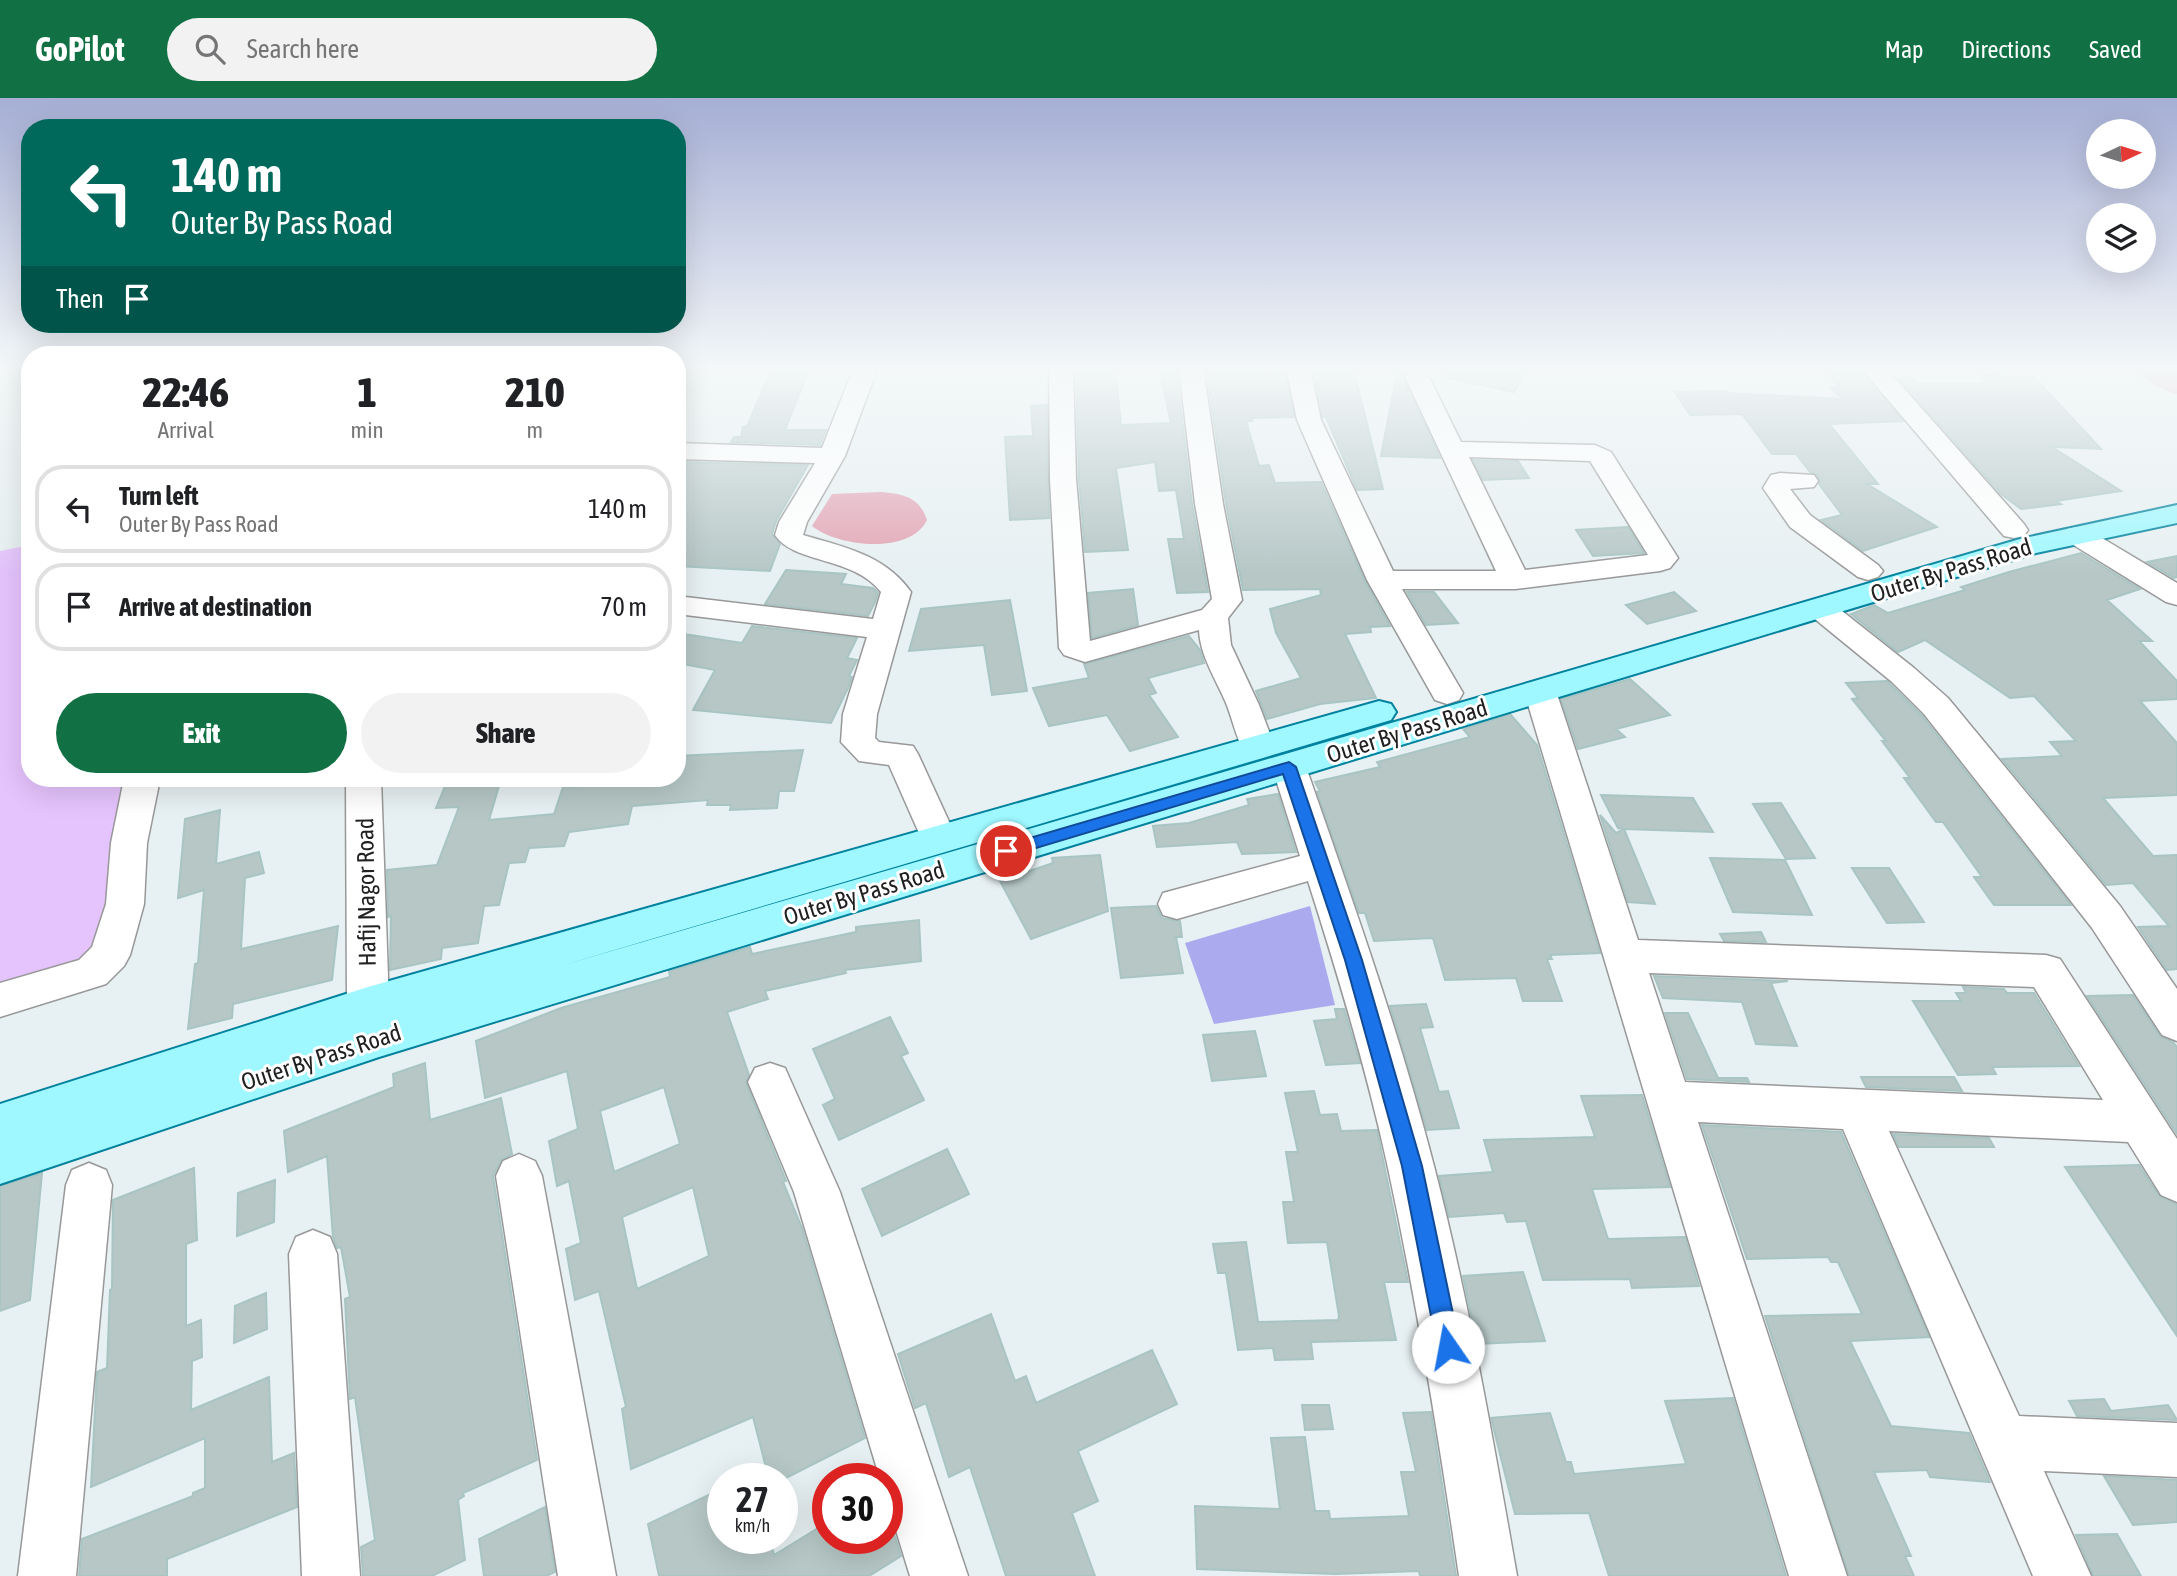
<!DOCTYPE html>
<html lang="en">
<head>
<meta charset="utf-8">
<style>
	:root { --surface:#fff; --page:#f2f2f2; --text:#202124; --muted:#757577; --line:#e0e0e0; --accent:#127144 }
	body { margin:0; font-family:"Asap Condensed",sans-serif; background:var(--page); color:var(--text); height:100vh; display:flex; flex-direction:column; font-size:26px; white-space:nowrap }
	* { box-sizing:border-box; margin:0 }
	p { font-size:23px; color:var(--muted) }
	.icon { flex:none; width:38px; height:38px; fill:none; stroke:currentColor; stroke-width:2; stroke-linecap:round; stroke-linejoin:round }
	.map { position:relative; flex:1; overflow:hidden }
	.panel { position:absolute; left:21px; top:248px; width:665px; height:441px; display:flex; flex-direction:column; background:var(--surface); border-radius:28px; box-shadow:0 7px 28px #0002 }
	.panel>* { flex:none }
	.banner { position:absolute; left:21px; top:21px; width:665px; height:214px; border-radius:28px; box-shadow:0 7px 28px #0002; background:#00695c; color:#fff; overflow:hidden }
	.needle { width:46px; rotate:86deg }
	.fabs { position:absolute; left:2086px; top:21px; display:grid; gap:14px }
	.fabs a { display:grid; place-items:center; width:70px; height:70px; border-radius:50%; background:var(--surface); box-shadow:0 7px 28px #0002; font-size:35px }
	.speed { position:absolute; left:707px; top:1365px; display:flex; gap:14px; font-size:35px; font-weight:700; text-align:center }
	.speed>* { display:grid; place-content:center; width:91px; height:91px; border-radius:50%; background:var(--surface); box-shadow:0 7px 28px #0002; line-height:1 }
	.speed small { font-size:18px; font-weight:400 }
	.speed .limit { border:10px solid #d22; background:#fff; color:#111 }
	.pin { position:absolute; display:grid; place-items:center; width:60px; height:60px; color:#fff; margin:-30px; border:4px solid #fff; border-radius:50%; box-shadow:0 2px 7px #0007 }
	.me { position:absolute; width:77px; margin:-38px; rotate:348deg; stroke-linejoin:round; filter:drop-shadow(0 0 5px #0008) }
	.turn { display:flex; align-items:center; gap:24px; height:147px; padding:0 35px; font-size:32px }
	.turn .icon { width:91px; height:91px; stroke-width:2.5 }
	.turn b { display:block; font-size:49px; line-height:60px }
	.then { display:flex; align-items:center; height:66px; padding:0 35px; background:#0003; gap:14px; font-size:26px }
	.eta { display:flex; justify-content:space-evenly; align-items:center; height:119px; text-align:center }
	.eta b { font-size:42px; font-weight:800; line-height:49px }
	.button { display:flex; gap:14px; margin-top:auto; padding:14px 35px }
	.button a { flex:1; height:80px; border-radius:42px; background:var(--accent); color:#fff; font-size:28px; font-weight:800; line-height:80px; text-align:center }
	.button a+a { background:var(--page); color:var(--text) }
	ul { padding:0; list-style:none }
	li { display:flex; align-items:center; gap:21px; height:88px; margin:0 14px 10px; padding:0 21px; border:4px solid var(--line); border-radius:28px }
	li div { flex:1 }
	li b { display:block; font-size:26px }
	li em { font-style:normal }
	header { display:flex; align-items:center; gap:42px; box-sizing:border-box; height:98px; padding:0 35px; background:var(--accent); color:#fff }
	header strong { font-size:33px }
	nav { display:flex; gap:38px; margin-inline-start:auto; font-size:24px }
	.search { width:490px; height:63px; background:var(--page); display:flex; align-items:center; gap:18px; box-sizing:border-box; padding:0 24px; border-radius:38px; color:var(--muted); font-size:26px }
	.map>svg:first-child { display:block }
	.grass { fill:#acaaee }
	.park { fill:#e5c3fd }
	.water { fill:#e2a5b5 }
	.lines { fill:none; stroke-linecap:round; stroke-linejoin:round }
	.river { fill:#e2a5b5; fill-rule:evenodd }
	.building { fill:#b6c7c6; stroke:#a8c5c3; stroke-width:2; fill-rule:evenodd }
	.minor-casing { stroke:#989898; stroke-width:3 }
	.major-casing { stroke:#00829e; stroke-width:4 }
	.minor { fill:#fff; fill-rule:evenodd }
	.major { fill:#9ff8ff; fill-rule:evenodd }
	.route { fill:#1a73e8; stroke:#114b97; stroke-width:2 }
	.labels { text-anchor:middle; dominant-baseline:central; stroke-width:6; stroke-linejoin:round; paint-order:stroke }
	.street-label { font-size:24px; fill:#212121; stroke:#fff }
</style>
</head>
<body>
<header>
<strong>GoPilot</strong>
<div class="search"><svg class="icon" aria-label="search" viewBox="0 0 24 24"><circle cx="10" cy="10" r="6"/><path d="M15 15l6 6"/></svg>Search here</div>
<nav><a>Map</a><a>Directions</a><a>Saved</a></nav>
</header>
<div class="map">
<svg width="2177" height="1478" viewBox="0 0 2177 1478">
	<rect width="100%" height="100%" fill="#e7f0f2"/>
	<path class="grass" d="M1310,808L1335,907L1214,926L1185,845Z"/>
	<path class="park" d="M30,447V681H129L106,866L0,897V453Z"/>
	<path class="water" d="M881,394C904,396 919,399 927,422C910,457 838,449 812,428L832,396Z"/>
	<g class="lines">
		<path class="river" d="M2135,269H2173L2177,272V296C2162,292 2144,282 2135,269Z"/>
	</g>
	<path class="building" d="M772,269H810L785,332H826L820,347L731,344L734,339H741L743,329H747Z
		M1076,269H1115L1121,327L1171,325L1159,269H1176L1192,406L1208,494L1177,495L1168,441H1184L1176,392L1159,393L1155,364L1116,370L1128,452L1085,454L1079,381Z
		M1206,269L1284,271L1294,319L1251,320L1252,323H1246L1259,368L1269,367L1275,385L1321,384L1365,483L1390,528L1370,529L1371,534L1345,536L1376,600L1320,606L1267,621L1256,593L1301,580L1276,535L1270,511L1321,497L1320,491L1243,492L1226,406Z
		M1313,269H1353L1383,391L1357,392L1326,319H1323Z
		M1398,269H1409L1403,280L1440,360L1381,358Z
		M1445,269H1528L1514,294L1444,279Z
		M1822,269H1857L1903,323L1829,326L1878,386H1867L1937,429L1863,453L1821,422L1842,417L1819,386L1820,382L1816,376L1810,374L1796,356H1772L1742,316L1690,317L1675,294L1726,293L1728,295L1843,301L1831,290H1840Z
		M1979,277L2033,278L2101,351L2052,349L2121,393L2056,403L2061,406L2021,411L2001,396L1898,280H1913L1919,286H1988Z
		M1047,307L1049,420L1010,422L1005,339L1033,338L1031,308Z
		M1473,362L1518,363L1529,380L1483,382Z
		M677,364L808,367L776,423L772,436L780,446L770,473L677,468Z
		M1628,429L1644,455L1593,458L1576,432Z
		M2081,455L2140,491L2107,502L2152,543H2139L2177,583V601L2140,603L2177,645V697L2103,700L2153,758L2177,757V871L2167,872L2138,829L2169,828L2133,785L2106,787L2002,661L2062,658L2050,644L2076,643L2034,598L2010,600L1925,542L1898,554L1851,516L1874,507L1888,515L1965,492L1961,489L2009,474Z
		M2177,458V479L2174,480L2147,464Z
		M786,472L846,476L841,486L873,490L878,495L875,504L868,518L765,506Z
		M1133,491L1138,527L1092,540L1088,495Z
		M1407,494H1434L1458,525L1426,527Z
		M1674,494L1696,513L1647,526L1626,507Z
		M1010,502L1027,593L992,597L984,547L909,553L921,511Z
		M752,528L857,540L847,560L857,562L849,578L852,579L848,590L831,625L693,612L715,572L677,565V535L742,545Z
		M1189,538L1200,552L1204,565L1148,580L1156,595L1149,597L1178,639L1130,653L1107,617L1049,628L1033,590L1089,580L1084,566Z
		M1630,581L1670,617L1616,631L1625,639L1578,651L1561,601Z
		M1887,583L1922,618L2071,807H1994L1974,779H1982L1943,724H1936L1904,680H1910L1882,643H1886L1852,601L1858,600L1846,585Z
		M1510,616L1537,647L1600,855L1550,857L1552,861H1547L1562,903H1523L1516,880L1445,882L1433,840L1374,843L1365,815H1359L1317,694L1320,693L1315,684L1380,669L1377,664L1470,639L1463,631Z
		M803,652L794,693H779L777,710L730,712L731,707H707L708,702L632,708L628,726L569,734L564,748L529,750L525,764L509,765L499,807L484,808L478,845L442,850L441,861L390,872L391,818L388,819L387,772L437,767L459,709L436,710L448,681H501L489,722L554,716L563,689L625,686L626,681H677V658Z
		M1278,696L1296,754L1242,756L1237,744L1157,749L1153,728L1189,725L1249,707L1247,701Z
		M1601,697L1693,700L1713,734L1624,731L1655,806L1628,804L1600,717L1616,735L1623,731L1618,730Z
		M1781,705L1815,760L1786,761L1753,706Z
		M220,712L216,766L259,754L264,775L245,780L241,851L338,828L332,882L233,906L232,920L188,931L195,866L198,865L204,792L178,800L185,721Z
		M1100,757L1108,813L1031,841L1000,783L1053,765L1052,760Z
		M1710,760L1785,762L1812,817L1733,814Z
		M1852,770H1889L1924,824L1887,825Z
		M1156,808L1162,820L1180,823L1182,839H1176L1183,875L1121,880L1111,810Z
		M919,822L921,863L845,872L846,875L765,893L768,901L727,914L749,977L746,985L786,1083L783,1084L802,1130L865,1340L784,1381H769L753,1319L631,1371L622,1311L626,1309L599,1193L575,1202L566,1151L581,1145L569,1083L557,1088L549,1043L578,1031L567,973L485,1000L476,943L561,910L670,879L669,873L750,849L752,856L856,834V829ZM664,989L680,1046L614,1074L600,1013ZM693,1089L709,1158L637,1191L622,1119Z
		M1761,834L1766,844L1724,843L1720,836Z
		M1654,878L1788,883L1771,885L1797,948L1756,946L1742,904L1663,900Z
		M1963,889L2004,891L2007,895H2034L2079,968L1992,969L1996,976L1958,977L1913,903H1961L1956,895H1966Z
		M2133,897L2160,938L2173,944L2177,949V1036L2087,898Z
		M1426,906L1433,929L1420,930L1439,994L1448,993L1459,1030L1427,1032L1390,908Z
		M1335,911H1344L1360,965L1326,967L1314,923L1337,921Z
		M1665,915H1688L1718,980H1747L1749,984L1687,981Z
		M890,919L908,955L901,958L924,1002L839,1042L823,1007L835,1001L813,951Z
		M1255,933L1266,978L1212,983L1203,937Z
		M425,965L430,1022L501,1000L512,1056L501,1062L493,1078L537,1362L463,1395L464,1398L458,1402L465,1462L432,1478H363L361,1449L375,1442L355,1299L350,1301L345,1201L350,1199L341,1149L337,1150L333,1139L327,1058L288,1074L284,1033L394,989L393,976Z
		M1861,979H1954L1962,993L1866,989Z
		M1314,993L1320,1017L1337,1016L1341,1033L1377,1032L1408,1184H1384L1396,1242L1311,1244L1313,1261L1275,1262L1273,1250L1238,1252L1226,1175H1218L1213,1146L1246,1144L1258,1224L1338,1222L1339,1218L1327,1144L1288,1145L1283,1104H1294L1286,1054H1298L1285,995Z
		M1642,997L1670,1089L1592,1091L1608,1141L1685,1139L1699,1188L1632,1190L1630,1181L1543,1182L1526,1123L1507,1124L1504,1115L1449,1119L1439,1078L1493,1074L1484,1042L1595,1039L1581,998Z
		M1702,1027L1841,1034L1929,1239L1850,1243L1891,1328L1969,1335L1990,1384L1930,1379L1927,1372L1874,1374L1911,1458H1905L1914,1478H1849L1765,1218L1862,1216L1838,1164H1831L1828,1159L1747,1161Z
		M1893,1036L1989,1040L1994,1049H1899Z
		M947,1051L969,1096L882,1138L862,1091Z
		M2139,1067L2159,1098L2177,1106V1238L2065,1069Z
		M194,1070L197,1142L186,1146V1228L201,1222L202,1259L192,1263L191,1312L269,1279L272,1364L294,1355L297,1409L167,1461V1478H79L82,1441L193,1398V1395L205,1390V1340L91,1389L97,1274L107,1270L110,1192L112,1191L113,1102Z
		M42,1075L30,1202L0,1213V1088Z
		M275,1082L274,1124L237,1138L238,1095Z
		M1523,1174L1545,1243L1477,1246L1463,1178Z
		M266,1195L267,1231L234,1245L235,1208Z
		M991,1216L1015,1283L1026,1278L1036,1305L1152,1252L1177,1306L1078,1353L1098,1403L1072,1415L1095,1478H1006L970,1369L949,1379L926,1305L915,1310L898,1256Z
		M1733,1300L1786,1478H1609L1589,1415L1515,1416L1491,1320L1550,1315L1566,1364H1571L1574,1376L1686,1366L1665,1303Z
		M2104,1301L2111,1313L2168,1307L2177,1322L2077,1318L2069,1303Z
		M1302,1307H1329L1333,1331L1305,1332Z
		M1431,1314L1456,1478H1420L1419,1473L1335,1476L1197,1471L1195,1408L1280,1411L1271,1340L1305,1339L1315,1413H1329L1330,1421L1409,1418L1401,1374H1416L1403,1315Z
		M2104,1378L2177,1382V1424L2133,1427Z
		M723,1390V1440H770L774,1457L828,1424V1440H887V1413L901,1458L869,1478H659L648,1426Z
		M545,1409L555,1474L546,1478H484L479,1441Z
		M2117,1436L2141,1478H2093L2076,1437Z"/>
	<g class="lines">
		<defs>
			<path id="minor" d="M854,269H878L845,358L807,424L803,437C844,449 885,457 911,494L877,616L875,640L879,644L913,648L918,656L957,741L952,751L939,754L926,751L889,667L859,663L841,644L843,616L867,539L677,516V498L873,521L881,494C853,458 794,466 775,437L779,424L815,365L677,361V345L822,350Z
				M1049,269H1073L1076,381L1090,543L1202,512L1212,501L1195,406L1179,269H1203L1223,406L1242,502L1228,520L1231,547L1259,607L1275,649L1270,657L1258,661L1246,657C1236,641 1233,622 1226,605C1216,581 1200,558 1199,532L1085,564L1064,557L1059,550L1050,381Z
				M1286,269H1310L1321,322L1393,473H1496L1405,279L1409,274H1425L1429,279L1461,344L1595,347L1611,354L1678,460L1670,470L1660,473L1515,491H1402L1463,595L1459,602L1447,606L1435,602L1367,482L1297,322ZM1469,359L1590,363L1648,457L1525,472Z
				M1860,269H1885L2024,426L2028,432L2024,438L2014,440L2004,438Z
				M1780,375L1814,377L1818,383L1814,389L1790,391L1810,417L1878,467L1883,473L1878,479L1868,482L1858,479L1790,429L1763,390L1771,377Z
				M2077,429L2087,431L2177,485V507L2166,504L2067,443L2063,437L2067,431Z
				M1821,502L1832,505L1914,570L1948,600L2120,808L2177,891V943L2162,937L2092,830L1924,616L1892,584L1810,517L1806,511L1810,505Z
				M1540,582L1552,586L1556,593L1638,842L2046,857L2060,861L2177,1041V1104L2161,1097L2128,1044L1889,1033L2019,1318L2177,1325V1379L2044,1373L2091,1478H2033L1843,1031L1698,1024L1847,1478H1789L1524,593L1528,586ZM1649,875L2034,889L2103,1002L1685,984Z
				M1289,657L1301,661L1306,669C1352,801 1399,933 1434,1068C1469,1203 1493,1341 1517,1478H1459C1439,1341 1417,1205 1388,1070C1367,973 1338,877 1308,783L1177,821L1163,817L1158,806L1163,795L1300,758L1272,669L1277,661Z
				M124,681H160L147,745L144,806L130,857L124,868L106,886L0,919V885L79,862L92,849L106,806L111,745Z
				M346,681H381L389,907L383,919L368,924L353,919L347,907Z
				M770,965L785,970L840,1094L968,1478H910L887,1403V1381H880L794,1094L748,984L755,970Z
				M519,1056L535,1063L542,1078L616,1478H558L496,1078L503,1063Z
				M89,1065L106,1072L112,1087L76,1478H18L66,1087L72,1072Z
				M313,1132L330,1139L337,1156L360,1478H302L289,1156L296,1139Z"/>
			<path id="major" d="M2177,407V425L2036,455L1552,601L379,959L0,1086V1006L368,889L1379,603L1391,606L1396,614L1391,622L557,869L2020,441Z"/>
		</defs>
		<use href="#minor" class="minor-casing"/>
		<use href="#major" class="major-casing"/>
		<use href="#minor" class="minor"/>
		<use href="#major" class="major"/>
	</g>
	<linearGradient id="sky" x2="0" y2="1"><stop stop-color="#a5aed4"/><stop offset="0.57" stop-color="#f4f8f9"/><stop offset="1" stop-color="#f4f8f9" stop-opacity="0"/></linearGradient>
	<rect width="2177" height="476" fill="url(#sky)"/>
	<path class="route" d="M1289,664L1296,669L1362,862L1422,1068L1460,1249L1456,1257L1448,1260L1441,1257L1437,1249L1402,1068L1345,862L1283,676L1006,759L998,753L1006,747Z"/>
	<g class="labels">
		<g class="street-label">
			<text transform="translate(1951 472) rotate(-17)">Outer By Pass Road</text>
			<text transform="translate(1407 633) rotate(-17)">Outer By Pass Road</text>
			<text transform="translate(366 794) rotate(-91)">Hafij Nagor Road</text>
			<text transform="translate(864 795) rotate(-17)">Outer By Pass Road</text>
			<text transform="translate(321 959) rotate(-18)">Outer By Pass Road</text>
		</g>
	</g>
</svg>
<div class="fabs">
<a><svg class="needle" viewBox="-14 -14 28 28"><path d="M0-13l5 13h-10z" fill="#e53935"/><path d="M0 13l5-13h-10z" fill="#757577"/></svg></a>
<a><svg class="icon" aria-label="layers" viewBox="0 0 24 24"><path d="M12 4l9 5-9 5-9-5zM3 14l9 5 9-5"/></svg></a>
</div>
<div class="speed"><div>27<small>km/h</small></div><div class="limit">30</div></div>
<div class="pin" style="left:1006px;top:753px;background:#d93025"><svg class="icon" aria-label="arrive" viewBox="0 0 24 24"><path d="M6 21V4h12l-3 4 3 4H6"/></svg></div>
<svg class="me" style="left:1448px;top:1249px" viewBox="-20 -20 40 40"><circle r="19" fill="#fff"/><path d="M0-13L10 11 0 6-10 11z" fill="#1a73e8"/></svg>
<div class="banner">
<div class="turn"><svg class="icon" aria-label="left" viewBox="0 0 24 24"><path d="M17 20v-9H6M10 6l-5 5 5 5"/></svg><div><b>140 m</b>Outer By Pass Road</div></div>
<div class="then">Then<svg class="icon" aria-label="arrive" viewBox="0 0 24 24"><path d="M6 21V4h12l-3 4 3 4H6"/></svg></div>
</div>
<section class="panel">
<div class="eta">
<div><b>22:46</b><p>Arrival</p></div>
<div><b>1</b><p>min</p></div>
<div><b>210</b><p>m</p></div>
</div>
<ul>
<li><svg class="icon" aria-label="left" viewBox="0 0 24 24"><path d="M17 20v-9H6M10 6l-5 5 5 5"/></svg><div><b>Turn left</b><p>Outer By Pass Road</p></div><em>140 m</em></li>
<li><svg class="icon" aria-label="arrive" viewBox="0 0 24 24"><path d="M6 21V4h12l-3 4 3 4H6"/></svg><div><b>Arrive at destination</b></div><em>70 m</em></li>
</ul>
<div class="button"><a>Exit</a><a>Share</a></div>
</section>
</div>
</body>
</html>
